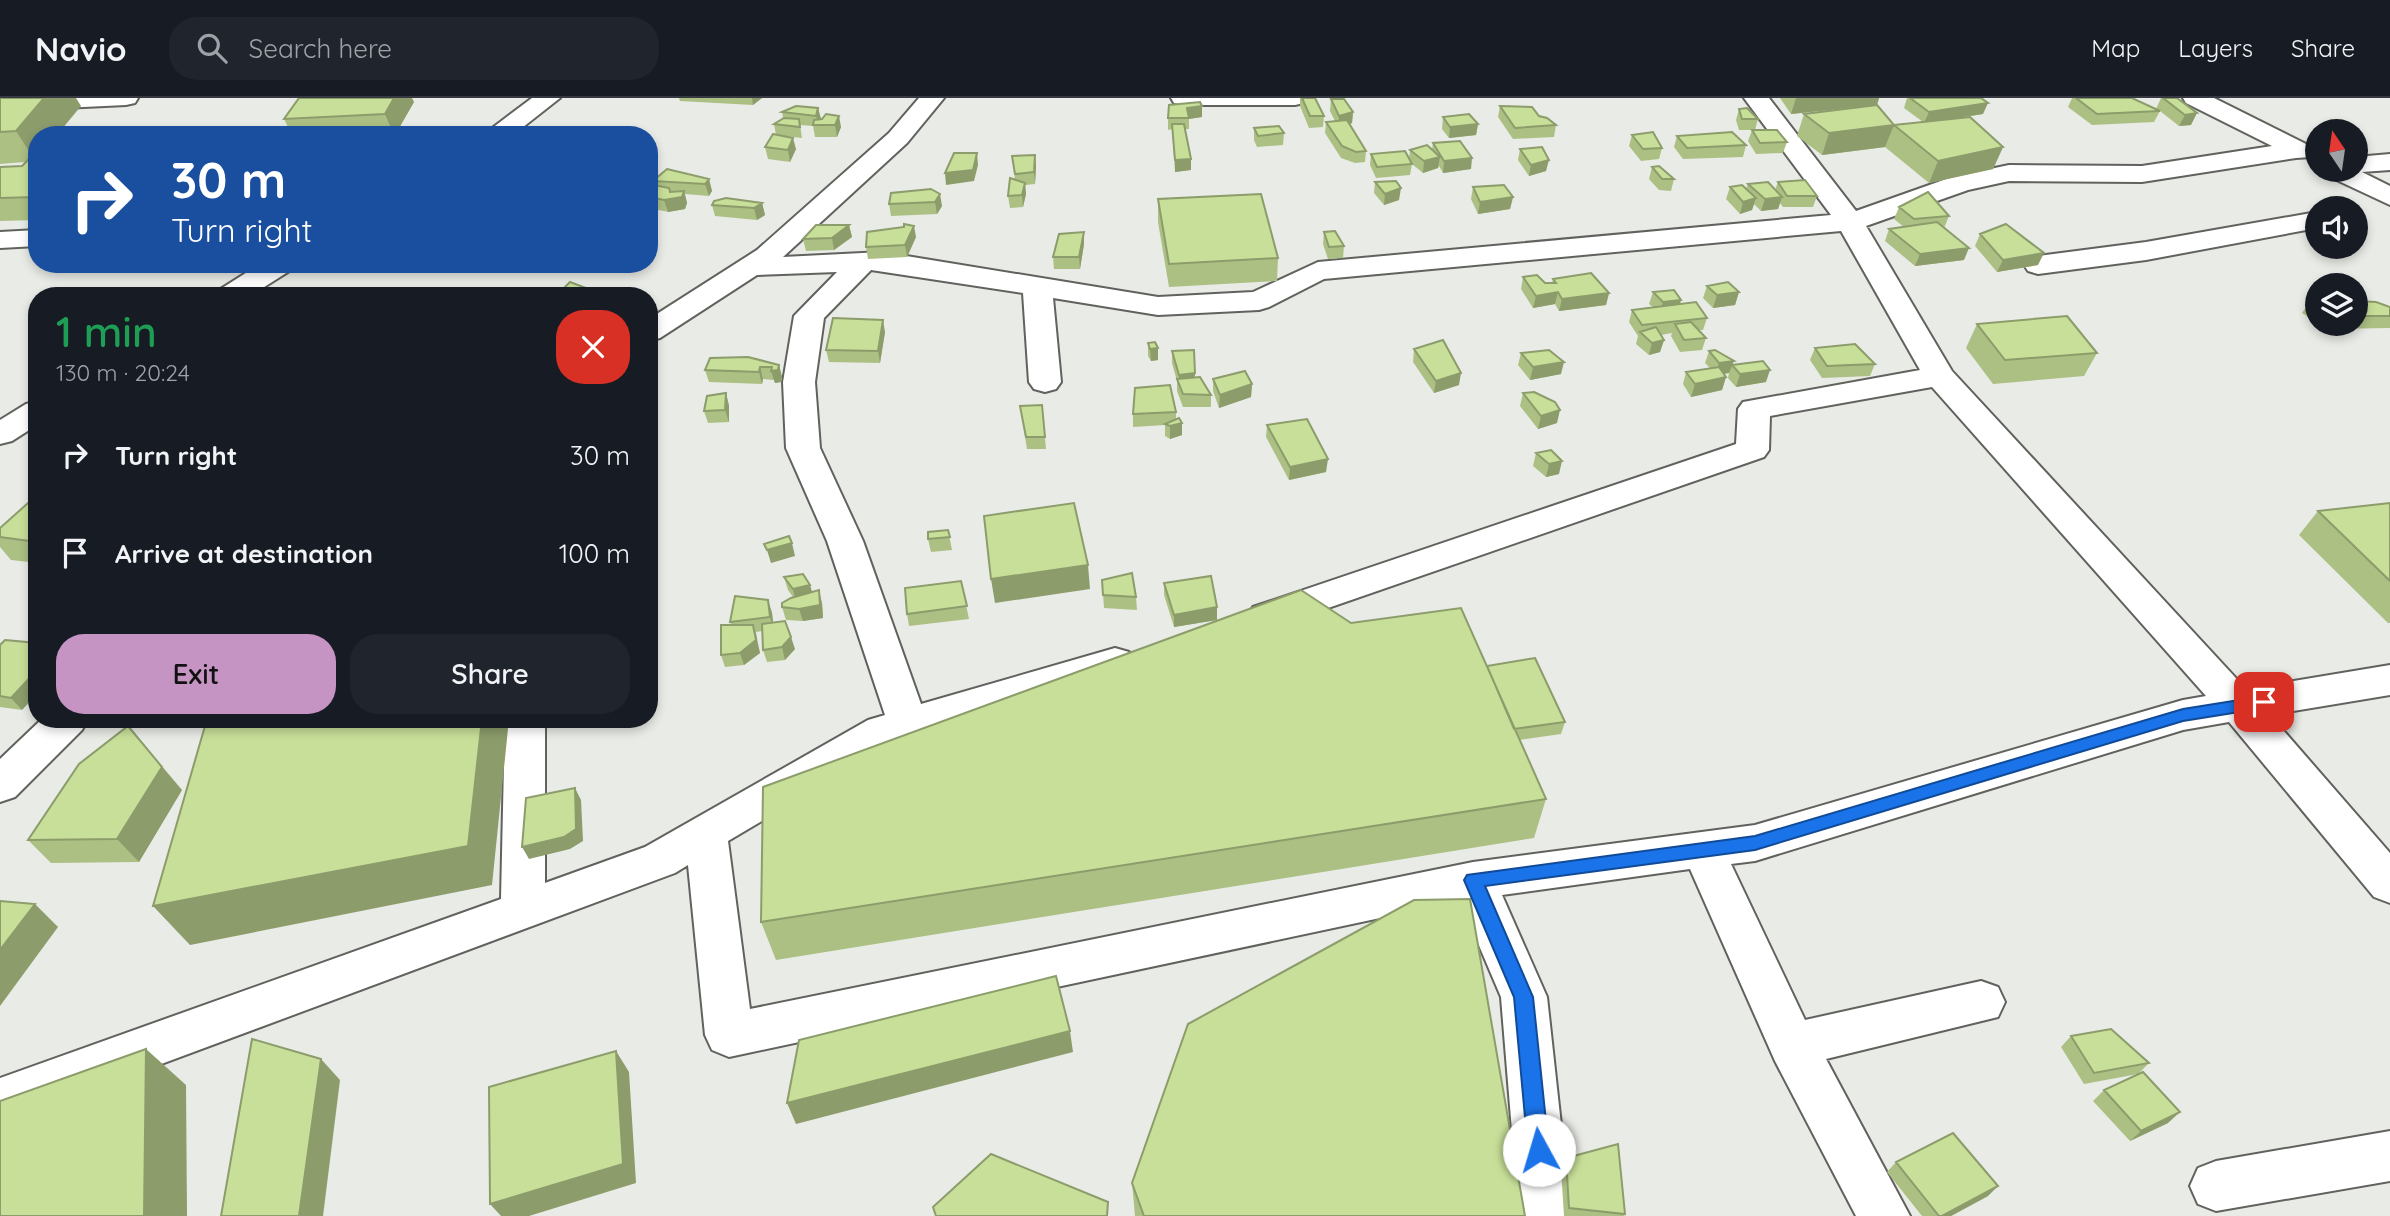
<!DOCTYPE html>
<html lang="en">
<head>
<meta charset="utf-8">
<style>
	:root { --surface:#171b24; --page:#20242c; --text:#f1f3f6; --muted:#9ea1a6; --line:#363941; --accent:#c594c2 }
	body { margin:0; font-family:Quicksand,sans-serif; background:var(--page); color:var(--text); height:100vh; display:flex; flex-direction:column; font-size:26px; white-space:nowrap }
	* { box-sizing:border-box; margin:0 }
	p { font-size:23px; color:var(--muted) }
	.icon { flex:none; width:38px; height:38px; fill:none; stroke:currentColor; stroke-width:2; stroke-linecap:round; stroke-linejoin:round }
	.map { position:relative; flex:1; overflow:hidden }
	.details { position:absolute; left:28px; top:189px; width:630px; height:441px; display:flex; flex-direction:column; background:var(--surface); border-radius:28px; box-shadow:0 4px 10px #0003 }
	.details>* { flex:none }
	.guide { position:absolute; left:28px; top:28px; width:630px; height:147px; border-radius:28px; box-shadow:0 4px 10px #0003; background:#1a4fa0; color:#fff; overflow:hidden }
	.needle { width:46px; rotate:347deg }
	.tools { position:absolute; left:2305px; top:21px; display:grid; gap:14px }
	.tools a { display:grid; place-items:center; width:63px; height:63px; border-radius:50%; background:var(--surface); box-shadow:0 4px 10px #0003; font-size:35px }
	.pin { position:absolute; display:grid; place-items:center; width:60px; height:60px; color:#fff; margin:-30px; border-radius:14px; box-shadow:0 4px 10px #0006 }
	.me { position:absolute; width:77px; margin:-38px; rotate:354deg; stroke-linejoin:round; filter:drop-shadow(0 0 5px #0008) }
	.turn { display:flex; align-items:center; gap:24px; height:147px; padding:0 28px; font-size:32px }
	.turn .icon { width:91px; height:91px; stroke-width:2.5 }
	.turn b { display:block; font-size:49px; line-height:60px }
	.round { display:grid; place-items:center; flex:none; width:74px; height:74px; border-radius:28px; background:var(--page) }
	.summary { display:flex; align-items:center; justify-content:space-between; height:119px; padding:0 28px }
	h1 { font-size:42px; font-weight:600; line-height:52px; color:#1e9e55 }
	.action { display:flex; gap:14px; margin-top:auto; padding:14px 28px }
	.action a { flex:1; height:80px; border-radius:28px; background:var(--accent); color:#111; font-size:28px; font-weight:600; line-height:80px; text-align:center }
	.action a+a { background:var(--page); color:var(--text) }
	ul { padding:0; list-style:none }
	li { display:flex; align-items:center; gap:21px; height:98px; padding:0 28px }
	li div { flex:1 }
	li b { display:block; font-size:26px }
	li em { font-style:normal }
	header { display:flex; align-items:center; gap:42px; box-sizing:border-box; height:98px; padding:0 35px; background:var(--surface); border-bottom:2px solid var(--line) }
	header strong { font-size:33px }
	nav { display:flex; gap:38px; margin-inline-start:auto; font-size:24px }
	.search { width:490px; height:63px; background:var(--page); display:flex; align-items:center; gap:18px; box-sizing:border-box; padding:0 24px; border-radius:28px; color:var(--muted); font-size:26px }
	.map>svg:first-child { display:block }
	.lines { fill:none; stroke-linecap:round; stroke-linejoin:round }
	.minor-casing { stroke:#61625e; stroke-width:4 }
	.major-casing { stroke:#61625e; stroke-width:4 }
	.minor { fill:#fff; fill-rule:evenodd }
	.major { fill:#fff; fill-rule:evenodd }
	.wall { fill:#acc084 }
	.shaded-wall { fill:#8c9c6b }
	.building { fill:#c8df99; stroke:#8c9c6b; stroke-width:2 }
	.route { fill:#1a73e8; stroke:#114b97; stroke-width:2 }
</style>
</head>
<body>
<header>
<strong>Navio</strong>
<div class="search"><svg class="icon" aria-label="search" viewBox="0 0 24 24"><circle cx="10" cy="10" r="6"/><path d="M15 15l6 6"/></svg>Search here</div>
<nav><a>Map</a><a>Layers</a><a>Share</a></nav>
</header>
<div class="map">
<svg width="2390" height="1118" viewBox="0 0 2390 1118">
	<rect width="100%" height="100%" fill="#e9ebe6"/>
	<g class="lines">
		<defs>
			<path id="minor" d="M0,0H138L135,5L126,7L0,13Z
				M919,0H944L907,45L783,159L882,154L1158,199L1253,194L1318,164L1831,117L1744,0H1769L1856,113L1952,79L2009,67L2142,68L2272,48L2186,5L2183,0H2214L2312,49L2316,54L2312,59L2296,60L2142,84L2009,83L1968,92L1866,128L1952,273L2246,591L2390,567V597L2270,617L2390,755V805L2374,799L2229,624L2183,632L1755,763L1731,766L1805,922L1981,883L1998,889L2005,904L1998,919L1826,961L1910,1118H1856L1775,963L1690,771L1502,797L1547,899L1571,1118H1519L1501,899L1460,803L729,959L712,952L705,937L688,767L675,775L0,1026V980L501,801L505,621H545V785L645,749L868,622L885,617L827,443L786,350L783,284L794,218L837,174L757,177L660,240L649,243V221L757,152L889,35ZM1841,133L1920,272L1743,304L1738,311L1736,346L1253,509L1247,518L1253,527L1266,531L1279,527L1764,359L1769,352L1770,318L1932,289L2206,598L2183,602L1755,727L1473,764L750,911L728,743L895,644L1129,574L1134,564L1129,554L1115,550L921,606L863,443L820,350L815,284L824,220L871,172L1023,195L1029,284L1034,291L1045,294L1056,291L1061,284L1053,200L1158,217L1259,212L1269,209L1324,181Z
				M1171,0H1307L1304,5L1295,7H1183L1174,5Z
				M2390,56V72L2362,74L2390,88V107L2328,78L2324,72H2356V59Z
				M2317,114V130L2146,162L2038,176L2028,173L2024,167L2028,161L2038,158L2146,144Z
				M37,132V148L0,150V134Z
				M42,621H88L82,632L15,699L0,704V661Z
				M2390,1033V1083L2216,1113L2198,1106L2190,1088L2198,1070L2216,1063Z"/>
			<path id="major" d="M532,0H560L513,37H483Z
				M260,166H295L291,172L250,198H214L219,192Z
				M37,303V327L12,343L0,346V322L26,306Z"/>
		</defs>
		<use href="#minor" class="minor-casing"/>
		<use href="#major" class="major-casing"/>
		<use href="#minor" class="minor"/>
		<use href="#major" class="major"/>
	</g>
	<path class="wall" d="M0,0L81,8L37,37V122L0,123V69L22,68L25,64L0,66Z
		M679,0H762L753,7L680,3Z
		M1300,0H1315L1324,18L1323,29L1309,30L1300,8Z
		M1780,0H1879L1877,7L1791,16Z
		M1907,0H1981L1983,16L1950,21L2003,49L1993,71L1929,85L1885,49L1894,27L1923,24L1904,10Z
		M2072,0H2132L2158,12L2156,11L2161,0H2177L2191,27L2179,28L2160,13L2154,24L2092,27L2068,9Z
		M1331,1L1353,14L1352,25L1350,26L1366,53L1365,64L1355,65L1341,60L1325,35L1326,24L1335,23L1330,13Z
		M414,4L395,37H292L284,21Z
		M1202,8V19L1189,21V31H1185L1191,72L1175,74L1172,31L1168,32V20Z
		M1500,8L1556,27L1554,39L1513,41L1498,19Z
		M818,10L821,21L841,29L837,39H815L813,28L800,27L802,40L785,38L796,51L790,64L768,61L765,49L776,37L774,26L783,20L782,14Z
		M1739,11L1758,21L1755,32L1787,44L1783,55L1756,56L1748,43L1752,32H1739L1736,22Z
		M1804,16L1894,27L1885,49L1822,57L1797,38Z
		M1443,19L1478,26L1476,37L1449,40L1442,31Z
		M1254,30L1284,35L1283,47L1257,49L1254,42Z
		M1632,37L1662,50L1659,61L1641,63L1629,48Z
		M1677,38L1746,47L1743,59L1683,61L1674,49Z
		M1433,45L1471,71L1443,75L1439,68L1438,70L1423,75L1412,66L1410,77L1376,80L1370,67L1371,56L1409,61L1410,52H1432Z
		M1520,51L1546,73L1529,78L1518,62Z
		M1035,57L1036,68L1035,86L1025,87L1026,96L1023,109L1010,110L1008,98L1015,82L1012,58Z
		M1652,69L1674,81L1671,93L1659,92L1649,81Z
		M709,81L712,93L709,98L685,96L687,105L685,111L668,114L649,110V86L654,87L653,83Z
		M1375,84L1399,102L1384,107L1374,95Z
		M1778,84L1817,98L1813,109H1783L1780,105L1778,111L1761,113L1754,106L1752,112L1740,116L1726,101L1730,89L1746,91L1748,86L1775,92Z
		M1473,89L1513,99L1510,111L1478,116L1471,101Z
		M931,91L942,108L937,116L891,118L889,106Z
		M1158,101L1278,160L1277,183L1169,189L1158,124Z
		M762,105L765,117L757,122L715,118L712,107Z
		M1899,109L1949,118L1944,130L1964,162L1915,168L1885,143L1889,131L1904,129L1894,121Z
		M849,127L852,139L834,152L806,153L803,141Z
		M1084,134V146L1080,171H1054L1053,159Z
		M1324,134L1344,148L1343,160L1328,161L1323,146Z
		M1980,136L2038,167L1997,174L1975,148Z
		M916,139L907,159L868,161L866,149Z
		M1523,179L1545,185H1552L1553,181L1609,195L1606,207L1559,213L1555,206L1533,210L1521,191Z
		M1707,188L1739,194L1735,207L1713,210L1703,200Z
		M1653,194L1681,202L1680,206L1707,220L1703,232H1699L1706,240L1702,252L1680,254L1671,238L1672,235L1661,237L1664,242L1660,254L1649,257L1636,246L1638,238L1629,224L1632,212L1653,209L1649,206Z
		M2310,203H2317V224L2302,215Z
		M2356,203L2390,209V230L2330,231L2321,226H2356Z
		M1977,226L2097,255L2084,278L1993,286L1966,250Z
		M885,234L880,265L829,264L826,252Z
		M1148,245L1158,250V262L1151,263L1148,258Z
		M1815,250L1875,266L1870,278L1822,280L1810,262Z
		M1414,251L1459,287L1434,295L1413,264Z
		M1172,253L1195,279L1211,297V309H1183L1177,293V283L1172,265Z
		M1709,253L1733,267L1766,284L1736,289L1728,280L1729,275L1724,276L1726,279L1722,292L1691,299L1683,286L1686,274L1710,270L1705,265Z
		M1521,255L1561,276L1530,282L1518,267Z
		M779,267L782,279L781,284L775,285L774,282L763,281L762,286L709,284L705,272Z
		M1213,281L1252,286L1251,299L1219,310L1213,293Z
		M726,295L729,308V324L708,325L704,313Z
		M1523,295L1557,325L1538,331L1520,308Z
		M1042,307L1046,351H1027L1020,308Z
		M1176,314V322L1182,337L1170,341L1165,338V327L1133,329V316Z
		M1267,327L1326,374L1289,382L1266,339Z
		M1536,355L1559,376L1546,379L1533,368Z
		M37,397V465L11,462L0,449V430Z
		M2390,405V525H2388L2299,437L2318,413Z
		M948,432L952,452L931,454L928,441Z
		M784,479L812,494L822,505L823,520L803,523L786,522L782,509L793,499L788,492Z
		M1102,482L1136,499L1137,512L1104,510Z
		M961,483L969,521L909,528L907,516Z
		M1164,485L1217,509V522L1174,529L1164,497Z
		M768,502L772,515L773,525L795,551L785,562L767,564L763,552L762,533L756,534L760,555L744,567L725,569L721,557L732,527L730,524Z
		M1351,525L1487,568L1565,624L1561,636L1519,642L1546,701L1534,740L776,862L761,824Z
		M0,547L22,612L0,609Z
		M182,692L139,764L51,765L28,742Z
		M2071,938L2149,965L2138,976L2084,986L2061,949Z
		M2104,992L2168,1025L2130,1043L2093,1003Z
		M1566,1060L1625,1116L1624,1118H1564L1561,1070Z
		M1896,1064L1988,1098L1951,1118H1922L1887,1074Z
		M1132,1085L1525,1118H1135Z"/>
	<path class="shaded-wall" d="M44,0H76L81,8L57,37H37V62L36,64L16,33Z
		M394,0H412L414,4L395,37H394L385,16Z
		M752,0H762L753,7Z
		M1796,0H1879L1877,7L1791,16Z
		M1988,5L1983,16L1924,25L1929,14Z
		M1202,8V19L1189,21L1187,10Z
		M818,10L821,21L819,29L816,18Z
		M1353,14L1352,25L1338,30L1339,18Z
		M2197,15L2191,27L2179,28L2185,17Z
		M839,18L841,29L837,39L835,27Z
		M1478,26L1476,37L1449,40L1450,29Z
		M1894,27L1885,49L1822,57L1829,35Z
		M793,40L796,51L790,64L788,52Z
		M2003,49L1993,71L1929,85L1938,63Z
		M977,55L978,67L974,83L946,87L945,75Z
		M1035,57L1036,68L1035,86L1034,74Z
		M1440,59L1438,70L1423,75L1424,63Z
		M1472,60L1471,71L1443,75L1444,63Z
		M1191,61V72L1175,74V62Z
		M1549,62L1546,73L1529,78L1531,67Z
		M709,81L712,93L709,98L705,86Z
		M1025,85L1026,96L1023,109L1022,97Z
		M1401,90L1399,102L1384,107L1385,96Z
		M684,93L687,105L685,111L668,114L664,102Z
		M940,96L942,108L937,116L935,104Z
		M1513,99L1510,111L1478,116L1480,104Z
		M1782,99L1778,111L1761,113L1765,101Z
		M1756,100L1752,112L1740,116L1743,104Z
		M762,105L765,117L757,122L754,110Z
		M849,127L852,139L834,152L832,140Z
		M914,128L916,139L907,159L905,147Z
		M1084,134V146L1080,171L1079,159Z
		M1969,150L1964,162L1915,168L1920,156Z
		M2044,155L2038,167L1997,174L2003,162Z
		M1558,194L1555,206L1533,210L1536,198Z
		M1739,194L1735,207L1713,210L1717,197Z
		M1609,195L1606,207L1559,213L1562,201Z
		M1681,202L1677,214L1659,217L1663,204Z
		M883,222L885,234L880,265L878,253Z
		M1664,242L1660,254L1649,257L1652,245Z
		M1158,250V262L1151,263L1150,251Z
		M1734,263L1729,275L1715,277L1719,265Z
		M1564,264L1561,276L1530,282L1533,269Z
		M779,267L782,279L781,284L775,285L771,273Z
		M760,269L763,281L762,286L759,274Z
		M1770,272L1766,284L1736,289L1740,276Z
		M1195,275V287L1179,285V277Z
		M1461,275L1459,287L1434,295L1436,283Z
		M1726,279L1722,292L1691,299L1695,286Z
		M1252,286L1251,299L1219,310L1220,297Z
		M726,295L729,308V324L725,312Z
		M1560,312L1557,325L1538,331L1541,318Z
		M1182,325V337L1170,341V328Z
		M1328,361L1326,374L1289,382L1290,369Z
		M1562,363L1559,376L1546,379L1549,366Z
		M792,445L795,458L771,465L767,452Z
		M1088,467L1090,491L995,505L991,481Z
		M810,487L814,500L796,504L793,491Z
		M819,492L822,505L823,520L803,523L799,511Z
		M768,502L772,515L774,532L770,519Z
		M1217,509V522L1174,529V517Z
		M753,527L760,555L744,567L740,555Z
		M791,539L795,551L785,562L782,549Z
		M37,572V596L22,612L11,600Z
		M482,621H509L492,787L190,847L153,808Z
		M128,628L182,692L139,764L117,741Z
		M575,690L581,702L583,743L570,751L529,761L522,749Z
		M35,806L58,829L0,908V852Z
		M1070,933L1073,954L796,1026L787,1005Z
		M146,951L186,987L187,1118H144Z
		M616,953L629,974L636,1085L529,1118H501L490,1106Z
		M321,961L340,982L323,1118H299Z
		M2180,1014L2168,1025L2130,1043L2141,1033Z
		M1998,1088L1988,1098L1951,1118H1942Z"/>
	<path class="building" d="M0,0H44L16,33L0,34Z
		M299,0H394L385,16L284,21Z
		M1302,0H1315L1324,18H1310Z
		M1910,0H1981L1988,5L1929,14Z
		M2076,0H2132L2160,13L2097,16Z
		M2163,0H2177L2197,15L2185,17Z
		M1331,1H1344L1353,14L1339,18Z
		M1200,4L1202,8L1187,10L1189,20H1168L1169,7Z
		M1877,7L1894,27L1829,35L1804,16Z
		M796,8L818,10L816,18L782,14Z
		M1500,8L1532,9L1539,18L1547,20L1556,27L1515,30Z
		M1747,10L1758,21H1742L1739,11Z
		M826,16L839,18L835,27H813L814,22L822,21Z
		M1469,16L1478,26L1450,29L1443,19Z
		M1970,19L2003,49L1938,63L1894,27Z
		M784,20L799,21L800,29L774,26Z
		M1347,22L1366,53L1356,54L1342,48L1326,24Z
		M1172,26H1184L1191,61L1175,62Z
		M1279,28L1284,35L1258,38L1254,30Z
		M1752,32H1777L1787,44L1760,45Z
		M1653,34L1662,50L1643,51L1632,37Z
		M1732,34L1746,47L1687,50L1677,38Z
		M773,36L793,40L788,52L765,49Z
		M1460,43L1472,60L1444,63L1433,45Z
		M1427,47L1440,59L1424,63L1410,52Z
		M1542,49L1549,62L1531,67L1520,51Z
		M37,53V99L0,100V69L22,68Z
		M1405,53L1412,66L1377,69L1371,56Z
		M954,55H977L973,72L945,75Z
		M1035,57L1034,74L1015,76L1012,58Z
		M1659,68L1674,81H1662L1652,69Z
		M667,71L709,81L705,86L653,83Z
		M1010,80L1025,85L1022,97L1008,98Z
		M1805,82L1817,98H1787L1778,84Z
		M1396,83L1401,90L1385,96L1375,84Z
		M1768,84L1782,99L1765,101L1748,86Z
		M649,86L669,90L670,94L684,93L682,99L664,102L649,99Z
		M1504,87L1513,99L1480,104L1473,89Z
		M1742,87L1756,100L1743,104L1730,89Z
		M931,91L940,96L935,104L889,106L891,95Z
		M1928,94L1949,118L1914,121L1899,109Z
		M1261,96L1278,160L1169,166L1158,101Z
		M726,100L762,105L754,110L712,107L714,103Z
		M1937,124L1969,150L1920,156L1889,131Z
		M904,126L914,128L905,147L866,149L867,134L904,129Z
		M2006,126L2044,155L2003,162L1980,136Z
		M816,127H849L832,140L803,141Z
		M1335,133L1344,148L1329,149L1324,134Z
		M1084,134L1079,159H1053L1059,136Z
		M1591,175L1609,195L1562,201L1558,194L1536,198L1523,179L1537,177L1545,185H1556L1553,181Z
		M570,184L607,198H556Z
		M1728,184L1739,194L1717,197L1707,188Z
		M1674,192L1681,202L1663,204L1653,194Z
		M449,193L469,195L465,198H444Z
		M2356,203L2376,204L2390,209V218H2356Z
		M1696,204L1707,220L1642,227L1632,212Z
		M2067,218L2097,255L2005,262L1977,226Z
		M833,220L883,222L878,253L826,252Z
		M1691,224L1706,240L1684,242L1675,226Z
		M1656,229L1664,242L1652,245L1640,234Z
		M1443,242L1461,275L1436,283L1414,251Z
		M1155,244L1158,250L1150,251L1148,245Z
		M1855,246L1875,266L1827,268L1815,250Z
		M1194,252L1195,275L1179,277L1172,253Z
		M1549,252L1564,264L1533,269L1521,255Z
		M1715,252L1734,263L1719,265L1709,253Z
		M748,259L779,267L778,272L771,273L772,269H760L759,274L705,272L710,260Z
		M1763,263L1770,272L1740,276L1732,267Z
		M1719,269L1726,279L1695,286L1686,274Z
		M1245,273L1252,286L1220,297L1213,281Z
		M1200,279L1211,297L1183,296L1177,281Z
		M1170,287L1176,314L1133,316L1135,290Z
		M1534,294L1555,304L1560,312L1541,318L1523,295Z
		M726,295L725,312L704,313L707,298Z
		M1042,307L1045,339H1026L1020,308Z
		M1179,320L1182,325L1170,328L1165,326Z
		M1307,321L1328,361L1290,369L1267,327Z
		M1551,352L1562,363L1549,366L1536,355Z
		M37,397V444L0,439V430Z
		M1074,405L1088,467L991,481L984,418Z
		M2390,405V483L2318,413Z
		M948,432L950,439L928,441V434Z
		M789,438L792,445L767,452L764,446Z
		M1132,475L1136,499L1103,497L1102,482Z
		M803,476L810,487L793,491L784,479Z
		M1211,478L1217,509L1174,517L1164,485Z
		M961,483L967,508L907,516L905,490Z
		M819,492L820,507L799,511L782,509V505L791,500Z
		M1301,492L1351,525L1461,510L1546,701L761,824L763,689Z
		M735,498L768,502L770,519L730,524Z
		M785,523L791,539L782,549L763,552L762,526Z
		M721,527H753L756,542L740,555L721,557Z
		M5,542L37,545V572L11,600L0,598V547Z
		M1535,560L1565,624L1514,631L1487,568Z
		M207,621H482L468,748L153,808Z
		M128,628L162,669L117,741L28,742L79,666Z
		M575,690L576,731L564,739L522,749L526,700Z
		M1470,801L1525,1118H1144L1132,1085L1188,926L1414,802Z
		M0,803L35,806L0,852Z
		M1056,878L1070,933L787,1005L799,942Z
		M2111,931L2149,965L2094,975L2071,938Z
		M252,941L321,961L299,1118H221Z
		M146,951L144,1118H0V1003Z
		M616,953L623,1066L490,1106L489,989Z
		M2143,974L2180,1014L2141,1033L2104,992Z
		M1953,1035L1998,1088L1942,1118H1939L1896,1064Z
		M1618,1046L1625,1116L1569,1110L1566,1060Z
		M991,1056L1108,1104L1107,1118H936L933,1109Z"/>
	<path class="route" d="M2264,598L2272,604L2270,609L2183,623L1755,752L1485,788L1533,899L1549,1052L1546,1059L1539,1062L1531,1059L1528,1052L1514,899L1464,782L1467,777L1755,738L2183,611Z"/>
</svg>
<div class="tools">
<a><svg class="needle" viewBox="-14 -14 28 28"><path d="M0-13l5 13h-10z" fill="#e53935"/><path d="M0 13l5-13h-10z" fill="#9ea1a6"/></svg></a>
<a><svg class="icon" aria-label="sound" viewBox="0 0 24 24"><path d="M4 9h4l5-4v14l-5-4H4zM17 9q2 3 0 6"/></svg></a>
<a><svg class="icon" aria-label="layers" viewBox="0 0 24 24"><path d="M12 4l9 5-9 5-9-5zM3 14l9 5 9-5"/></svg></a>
</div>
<div class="pin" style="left:2264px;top:604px;background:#d93025"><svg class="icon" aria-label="arrive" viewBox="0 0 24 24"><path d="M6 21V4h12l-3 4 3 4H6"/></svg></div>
<svg class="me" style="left:1539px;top:1052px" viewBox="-20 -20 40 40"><circle r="19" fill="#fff"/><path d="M0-13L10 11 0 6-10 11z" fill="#1a73e8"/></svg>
<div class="guide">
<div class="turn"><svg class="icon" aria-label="right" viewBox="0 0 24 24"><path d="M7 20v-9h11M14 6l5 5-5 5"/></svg><div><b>30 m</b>Turn right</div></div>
</div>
<section class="details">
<div class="summary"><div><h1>1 min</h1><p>130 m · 20:24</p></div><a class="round" style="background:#d93025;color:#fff"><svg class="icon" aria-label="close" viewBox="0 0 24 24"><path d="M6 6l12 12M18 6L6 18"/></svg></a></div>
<ul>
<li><svg class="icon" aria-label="right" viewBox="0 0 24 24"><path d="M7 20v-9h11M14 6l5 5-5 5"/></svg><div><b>Turn right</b></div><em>30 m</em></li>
<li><svg class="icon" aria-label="arrive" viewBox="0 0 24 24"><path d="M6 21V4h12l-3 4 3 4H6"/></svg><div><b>Arrive at destination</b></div><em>100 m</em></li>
</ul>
<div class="action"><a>Exit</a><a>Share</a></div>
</section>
</div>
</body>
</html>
